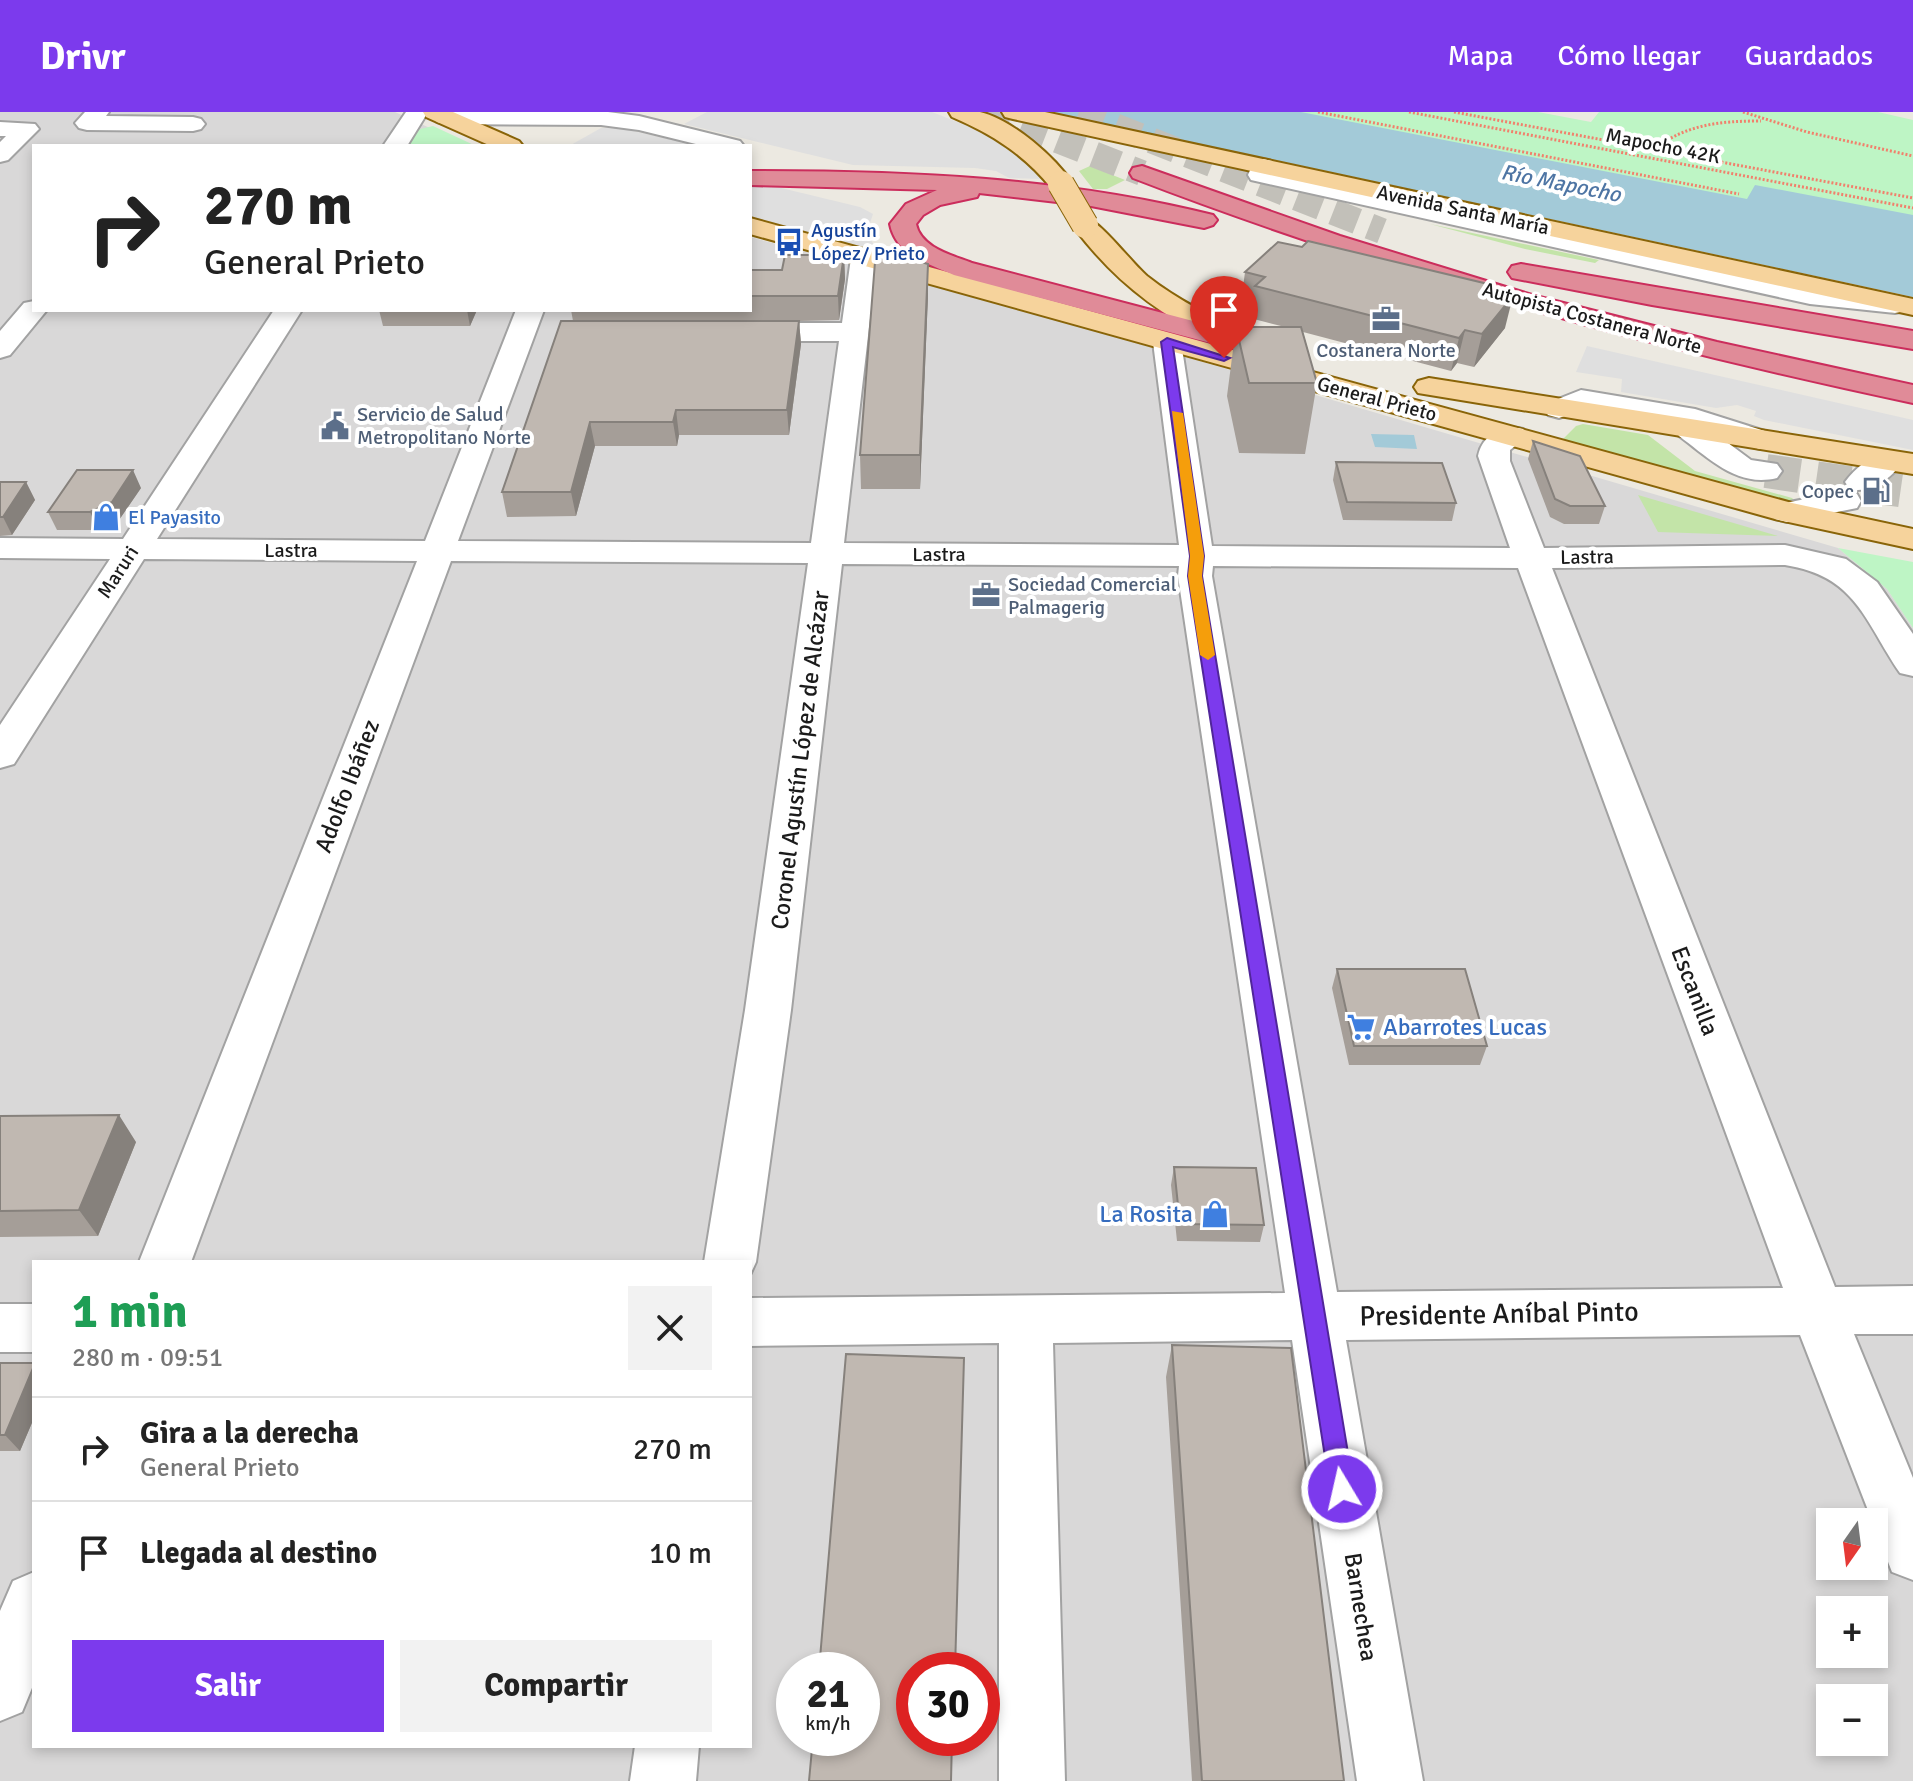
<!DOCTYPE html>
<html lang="es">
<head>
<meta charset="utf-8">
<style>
	:root { --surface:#fff; --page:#f2f2f2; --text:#222; --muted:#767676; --line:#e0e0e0; --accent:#7c3aed }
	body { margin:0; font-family:Signika,sans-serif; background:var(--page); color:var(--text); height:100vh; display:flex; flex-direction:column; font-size:30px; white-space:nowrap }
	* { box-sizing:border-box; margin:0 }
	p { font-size:26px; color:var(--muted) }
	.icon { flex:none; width:44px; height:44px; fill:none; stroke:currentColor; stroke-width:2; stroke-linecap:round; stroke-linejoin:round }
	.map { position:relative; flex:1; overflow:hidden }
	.side { position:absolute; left:32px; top:1148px; width:720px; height:488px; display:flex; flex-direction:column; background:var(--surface); border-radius:0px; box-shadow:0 4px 12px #0003 }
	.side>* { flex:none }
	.top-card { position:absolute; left:32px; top:32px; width:720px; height:168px; border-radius:0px; box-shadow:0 4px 12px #0003; background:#fff; color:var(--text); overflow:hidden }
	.needle { width:52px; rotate:194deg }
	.buttons { position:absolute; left:1816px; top:1396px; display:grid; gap:16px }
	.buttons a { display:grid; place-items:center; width:72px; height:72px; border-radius:0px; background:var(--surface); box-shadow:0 4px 12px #0003; font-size:40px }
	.speed { position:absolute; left:776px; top:1540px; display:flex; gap:16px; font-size:40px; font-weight:700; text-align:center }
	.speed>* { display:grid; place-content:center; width:104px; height:104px; border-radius:50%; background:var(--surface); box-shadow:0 4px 12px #0003; line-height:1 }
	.speed small { font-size:20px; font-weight:400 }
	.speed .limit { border:12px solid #d22; background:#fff; color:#111 }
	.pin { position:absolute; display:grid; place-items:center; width:68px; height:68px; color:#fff; margin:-82px -34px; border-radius:50% 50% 50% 0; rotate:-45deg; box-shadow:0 0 8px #0007 }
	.pin .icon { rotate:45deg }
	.me { position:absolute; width:88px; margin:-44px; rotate:351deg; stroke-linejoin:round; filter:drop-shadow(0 0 6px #0008) }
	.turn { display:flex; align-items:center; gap:28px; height:168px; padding:0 40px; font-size:36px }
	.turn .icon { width:104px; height:104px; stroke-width:2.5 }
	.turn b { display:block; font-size:56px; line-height:68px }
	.round { display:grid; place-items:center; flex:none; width:84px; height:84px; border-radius:0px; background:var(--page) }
	.head { display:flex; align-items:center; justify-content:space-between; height:136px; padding:0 40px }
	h1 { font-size:48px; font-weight:700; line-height:60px; color:#1e9e55 }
	.button { display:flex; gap:16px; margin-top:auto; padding:16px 40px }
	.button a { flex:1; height:92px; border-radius:0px; background:var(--accent); color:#fff; font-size:32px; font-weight:700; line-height:92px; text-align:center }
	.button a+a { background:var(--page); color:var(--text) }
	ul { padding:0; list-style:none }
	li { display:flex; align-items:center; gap:24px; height:104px; padding:0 40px; border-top:2px solid var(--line) }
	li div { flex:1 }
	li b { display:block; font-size:30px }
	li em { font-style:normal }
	header { display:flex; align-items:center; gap:48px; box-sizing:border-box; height:112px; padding:0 40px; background:var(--accent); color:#fff }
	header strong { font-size:38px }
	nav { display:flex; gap:44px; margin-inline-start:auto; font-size:28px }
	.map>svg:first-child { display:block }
	.residential { fill:#d9d8d8; fill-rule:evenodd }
	.grass { fill:#c3e4a8 }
	.park { fill:#bef5c5 }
	.parking { fill:#dfdfdf }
	.water { fill:#a3cad8 }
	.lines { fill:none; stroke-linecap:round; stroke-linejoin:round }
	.minor-tunnel { stroke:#c2c0b9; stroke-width:34; stroke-dasharray:34 17; stroke-linecap:butt }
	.highway-tunnel { stroke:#c2c0b9; stroke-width:26; stroke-dasharray:26 13; stroke-linecap:butt }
	.minor-casing { stroke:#a2a2a2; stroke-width:4 }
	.major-casing { stroke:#896408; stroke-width:4 }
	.highway-casing { stroke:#cb2d5c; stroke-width:4 }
	.path { stroke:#f1806c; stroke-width:3; stroke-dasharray:2 2; stroke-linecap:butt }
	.minor { fill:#fff; fill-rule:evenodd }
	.major { fill:#f6d39c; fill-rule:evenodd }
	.highway { fill:#e08b98; fill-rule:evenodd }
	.major-bridge-casing { stroke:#896408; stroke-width:28; stroke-linecap:butt }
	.major-bridge { stroke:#f6d39c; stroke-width:26 }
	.wall { fill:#a59e98 }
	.shaded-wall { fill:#86817c }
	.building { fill:#c0b8b1; stroke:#86817c; stroke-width:2 }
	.route { fill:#7c3aed; stroke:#51269a; stroke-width:2 }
	.slow { fill:#f59e0b }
	.labels { text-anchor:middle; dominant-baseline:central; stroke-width:8; stroke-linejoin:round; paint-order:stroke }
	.far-street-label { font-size:20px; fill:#1b1b1b; stroke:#fff }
	.far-transit-label { font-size:20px; fill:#164399; stroke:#fff; text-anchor:start }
	.far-service-label { font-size:20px; fill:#4e5e75; stroke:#fff; text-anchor:start }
	.far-shop-label { font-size:20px; fill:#366cbe; stroke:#fff; text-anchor:start }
	.far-water-label { font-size:22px; font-style:italic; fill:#4e75a4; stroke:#fff }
	.street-label { font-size:24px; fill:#1b1b1b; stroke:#fff }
	.shop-label { font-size:24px; fill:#366cbe; stroke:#fff; text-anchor:start }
	.near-street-label { font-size:28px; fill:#1b1b1b; stroke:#fff }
</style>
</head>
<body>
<header>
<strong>Drivr</strong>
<nav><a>Mapa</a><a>Cómo llegar</a><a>Guardados</a></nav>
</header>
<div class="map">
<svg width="1913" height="1669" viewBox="0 0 1913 1669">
	<rect width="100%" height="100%" fill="#ece9e1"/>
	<path class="residential" d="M0,0H395L469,34H34V198H750V125L1025,198L1838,436L1887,477L1913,516V1669H0ZM34,1150H750V1634H34ZM1830,1410H1874V1454H1830ZM1830,1498H1874V1542H1830ZM794,1558H862V1626H794ZM914,1558H982V1626H914ZM1830,1586H1874V1630H1830Z"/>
	<path class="grass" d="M1090,54L1125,68L1107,77H1093L1079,59Z
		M1430,112L1599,148L1595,151L1525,137Z
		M1583,312L1648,323L1695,359L1792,386L1798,392H1791L1561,329L1576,314Z
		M1638,383L1778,424L1658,420Z"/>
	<path class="park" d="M1054,0H1538L1591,10L1599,0H1878L1913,8V184Z
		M433,14L476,34H406L416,18Z
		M1838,436L1913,450V516L1887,477Z"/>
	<path class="parking" d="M707,0H932L975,17L1017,42L1044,67L1009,66L996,59L975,56L853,53L684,12Z
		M601,16H620L699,34H569Z
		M750,74H773L860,95L873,102L867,120L879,143L750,108Z
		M1587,234L1913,308V338L1764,308L1754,304L1756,299L1737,293L1716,296L1621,280L1622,267L1576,260Z"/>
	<path class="water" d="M1051,0H1301L1747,87L1755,73L1913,103V185Z
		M1371,322L1414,323L1417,337L1375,335Z"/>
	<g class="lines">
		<path class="minor-tunnel" d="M1766,359L1913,380"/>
		<path class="highway-tunnel" d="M985,0L1142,61
			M1079,0L1382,119"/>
		<defs>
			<path id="minor" d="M85,0H109L106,4L193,5L201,7L205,12L201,17L193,19L87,18L79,16L75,11Z
				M406,0H428L407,34H383Z
				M437,0H608L639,4L740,29L744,34H704L639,18L601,13L445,12L437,10L434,5Z
				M0,10L35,12L39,17L8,48L0,50V30L6,24H0Z
				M1263,47L1272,49L1275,54L1274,59L1810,176L1895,185L1905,187L1909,193L1905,199L1895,201L1810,192L1251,68L1248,63L1254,49Z
				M864,138L873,140L877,146L844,431L1179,433L1153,230L1157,224L1167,221L1177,224L1181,230L1212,434L1510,436L1478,344C1482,323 1503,312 1523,317L1528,324L1510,338V349L1544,436L1785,433L1846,447L1877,470L1913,522V564L1900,561C1864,508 1856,464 1785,453L1552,456L1835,1175L1913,1174V1222H1854L1913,1366V1468L1892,1460L1800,1223L1346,1228L1423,1669H1357L1292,1228L1053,1231L1065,1669H999V1231L750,1234V1186L1285,1181L1178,464L1179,454L842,452L791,898L756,1150L750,1163V1150H704L745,898L808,451L451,449L191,1150H139L417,449L144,447L14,652L0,656V613L110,447L0,446V426L123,427L274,198H302L157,427L425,429L516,198H544L458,429L811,431L839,229H741L731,226L727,220L731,214L741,211H842L851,146L855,140ZM1213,454L1518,456L1783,1176L1337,1180L1212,464Z
				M34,189V198H47L10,243L0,246V219L24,191Z
				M1581,278L1695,297L1771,321L1776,328L1771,335L1760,337L1720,325L1751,348L1777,352L1782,359L1777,366C1737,376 1709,346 1679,324L1675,317L1678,312L1585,297L1559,306L1548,303L1544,297L1548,291Z
				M1888,339L1899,341L1904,348C1892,366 1871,382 1850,377L1845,370C1855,356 1872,343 1888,339Z
				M1845,379L1857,382L1861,389L1857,396L1787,410L1775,407L1771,400L1775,393Z
				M0,1192H34V1240H0Z
				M34,1460V1571L22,1600L0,1609V1499L13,1469Z
				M635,1634H699L696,1669H630Z"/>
			<path id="major" d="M423,0H453L519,29L523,34H491L426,5Z
				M949,0C958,0 971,0 980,0C1013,8 1055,45 1073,72L1070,77H1052C1025,43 992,22 952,5Z
				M1002,0H1045L1913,187V203L1013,7L1005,5Z
				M1085,105C1100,109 1132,151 1147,164C1180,190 1217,208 1256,223L1260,229L1256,235C1240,239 1224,231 1209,225C1155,201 1112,165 1076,118L1072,113L1076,108Z
				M750,106L1792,391L1913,417V437L1775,407L750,122Z
				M1429,266L1913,342V362L1418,281L1414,275L1418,269Z"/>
			<path id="highway" d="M1142,54L1340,124L1532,183L1717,230L1913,273V291C1647,235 1387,164 1133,66L1130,61L1133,56Z
				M750,59C905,59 1062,65 1213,103L1217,108L1213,113L1204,116L1091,94L979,81L977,85L940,93L923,103L916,112C921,136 952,143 972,151L1281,232L1285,238L1281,244L1271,247L954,163C927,151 896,143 890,112L906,92L937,78L750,73Z
				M1521,152L1913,219V237L1652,193L1512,166L1508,160L1512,154Z"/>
		</defs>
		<use href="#minor" class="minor-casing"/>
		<use href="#major" class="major-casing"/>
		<use href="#highway" class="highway-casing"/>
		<path class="path" d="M1318,0L1739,82
			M1409,0L1913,96
			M1454,0L1913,86
			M1743,0L1807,20L1913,44
			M1654,37C1687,12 1721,9 1761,9"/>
		<use href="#minor" class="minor"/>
		<use href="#major" class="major"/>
		<use href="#highway" class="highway"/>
		<defs>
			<path id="major-bridge" d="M1061,72L1085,113"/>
		</defs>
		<use href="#major-bridge" class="major-bridge-casing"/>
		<use href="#major-bridge" class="major-bridge"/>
	</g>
	<path class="wall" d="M844,143L845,167L839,208L799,209L801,232L789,323H679L677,334H595L576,404L507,405L502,380L573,209L571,198H750V158H782Z
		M1245,160L1487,177L1505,216L1474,255L1457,251L1451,259L1303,220L1317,271L1305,342L1239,341L1227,284L1236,215H1285L1250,206L1252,194L1241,191Z
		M928,183L920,377H861L860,343Z
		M379,198H477L470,214H383Z
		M1533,329L1605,394L1599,412H1564L1550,405L1528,347Z
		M1336,350L1456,391L1452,409L1343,408L1333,368Z
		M0,370H26L35,388L12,423L0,424Z
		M141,376L119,408L98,418H57L48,400Z
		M1337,857L1487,934L1480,953H1349L1332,876Z
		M0,1004L136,1030L98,1124L0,1125Z
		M1174,1055L1264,1113L1260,1130L1177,1129L1171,1073Z
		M1172,1233L1344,1669H1192L1166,1265Z
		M0,1251H34V1306L20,1339H0Z"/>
	<path class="shaded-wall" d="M844,143L845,167L839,208L838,184Z
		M928,152V183L920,377V343Z
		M1513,184L1505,216L1474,255L1482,222Z
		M467,198H477L470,214Z
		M799,209L801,232L789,323L787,298Z
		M1465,218L1457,251L1451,259L1459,226Z
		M676,298L679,323L677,334L673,310Z
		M590,310L595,334L576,404L571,380Z
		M133,358L141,376L119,408L98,418L90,400Z
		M26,370L35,388L12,423L3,405Z
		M119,1003L136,1030L98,1124L79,1098Z
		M34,1254V1306L20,1339L5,1323Z"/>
	<path class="building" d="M1308,129L1488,172L1485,177L1513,184L1482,222L1465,218L1459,226L1255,174L1265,165L1245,160L1278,130L1302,135Z
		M876,137L928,152L920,343H860Z
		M785,143H844L838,184H750V158H782Z
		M561,209H799L787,298H676L673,310H590L571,380H502Z
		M1236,215H1301L1317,271H1249Z
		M1533,329L1580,344L1605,394H1570L1555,387Z
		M1336,350L1442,351L1456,391L1347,390Z
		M77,358H133L112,390L90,400H48Z
		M0,370H26L3,405H0Z
		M1337,857H1465L1487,934H1354Z
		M119,1003L79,1098L0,1099V1004Z
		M1174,1055L1256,1056L1264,1113L1180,1112Z
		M1172,1233L1291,1236L1344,1669H1202Z
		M846,1242L964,1246L955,1558H914V1626H952L951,1669H809L813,1626H862V1558H819Z
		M0,1251H34V1254L5,1323H0Z"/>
	<path class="route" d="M1167,226L1230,246L1224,249L1173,235L1204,444L1202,464L1354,1377L1350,1385L1342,1388L1333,1385L1330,1377L1188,464L1190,444L1161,230Z"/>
	<path class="slow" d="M1172,299L1183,301L1204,444L1202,464L1215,543L1208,548L1200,543L1188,464L1190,444Z"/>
	<defs>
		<symbol id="bus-bare" viewBox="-9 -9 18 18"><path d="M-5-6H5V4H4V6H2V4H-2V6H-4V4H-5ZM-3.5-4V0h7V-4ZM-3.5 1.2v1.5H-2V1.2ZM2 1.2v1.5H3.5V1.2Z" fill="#1a4fb4" stroke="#fff" stroke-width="2.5" paint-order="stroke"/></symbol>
		<symbol id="office-bare" viewBox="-9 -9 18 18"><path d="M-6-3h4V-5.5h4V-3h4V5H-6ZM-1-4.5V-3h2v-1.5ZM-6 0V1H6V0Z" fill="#5c6f8a" stroke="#fff" stroke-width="2.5" paint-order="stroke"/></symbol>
		<symbol id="civic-bare" viewBox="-9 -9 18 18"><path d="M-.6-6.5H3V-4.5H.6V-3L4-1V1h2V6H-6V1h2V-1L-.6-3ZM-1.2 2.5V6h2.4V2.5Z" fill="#5c6f8a" stroke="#fff" stroke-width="2.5" paint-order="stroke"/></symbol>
		<symbol id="fuel-bare" viewBox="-9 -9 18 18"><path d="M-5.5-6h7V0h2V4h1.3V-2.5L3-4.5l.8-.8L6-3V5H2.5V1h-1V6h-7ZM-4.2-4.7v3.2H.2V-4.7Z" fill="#5c6f8a" stroke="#fff" stroke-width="2.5" paint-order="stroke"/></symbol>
		<symbol id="shop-bare" viewBox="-9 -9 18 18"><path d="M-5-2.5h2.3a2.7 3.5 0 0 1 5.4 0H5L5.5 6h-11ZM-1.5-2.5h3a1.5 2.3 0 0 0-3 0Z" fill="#3f7fe0" stroke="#fff" stroke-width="2.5" paint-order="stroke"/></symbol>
		<symbol id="supermarket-bare" viewBox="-9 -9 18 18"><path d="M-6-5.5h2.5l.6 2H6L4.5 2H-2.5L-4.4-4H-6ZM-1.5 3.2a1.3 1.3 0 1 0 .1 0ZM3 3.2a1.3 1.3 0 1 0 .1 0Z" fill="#3f7fe0" stroke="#fff" stroke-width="2.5" paint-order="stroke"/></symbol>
	</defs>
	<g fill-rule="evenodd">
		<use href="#bus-bare" x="769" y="110" width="40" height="40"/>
		<use href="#office-bare" x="1366" y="187" width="40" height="40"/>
		<use href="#civic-bare" x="315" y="294" width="40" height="40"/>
		<use href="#fuel-bare" x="1856" y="359" width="40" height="40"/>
		<use href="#shop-bare" x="86" y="385" width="40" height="40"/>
		<use href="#office-bare" x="966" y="463" width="40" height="40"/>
		<use href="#supermarket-bare" x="1341" y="895" width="40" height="40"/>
		<use href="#shop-bare" x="1195" y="1082" width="40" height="40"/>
	</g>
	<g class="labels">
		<g class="far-street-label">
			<text transform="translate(1663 34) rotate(11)">Mapocho 42K</text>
			<text transform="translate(1463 98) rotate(12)">Avenida Santa María</text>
			<text transform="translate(1592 206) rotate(15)">Autopista Costanera Norte</text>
			<text transform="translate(1377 287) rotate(15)">General Prieto</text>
			<text x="291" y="438">Lastra</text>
			<text x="939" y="442">Lastra</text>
			<text transform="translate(1587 445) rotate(-1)">Lastra</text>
			<text transform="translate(118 460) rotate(-57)">Maruri</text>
		</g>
		<g class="far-transit-label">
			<text x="811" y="118">Agustín<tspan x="811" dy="23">López/ Prieto</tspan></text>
		</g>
		<g class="far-service-label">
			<text x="1386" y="238" text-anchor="middle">Costanera Norte</text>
			<text x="357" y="302">Servicio de Salud<tspan x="357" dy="23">Metropolitano Norte</tspan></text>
			<text x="1854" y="379" text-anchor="end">Copec</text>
			<text x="1008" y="472">Sociedad Comercial<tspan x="1008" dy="23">Palmagerig</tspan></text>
		</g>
		<g class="far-shop-label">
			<text x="128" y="405">El Payasito</text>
		</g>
		<g class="far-water-label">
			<text transform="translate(1561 71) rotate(11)">Río Mapocho</text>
		</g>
		<g class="street-label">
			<text transform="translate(800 648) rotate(-83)">Coronel Agustín López de Alcázar</text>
			<text transform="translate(347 674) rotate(-69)">Adolfo Ibáñez</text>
			<text transform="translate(1695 879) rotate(69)">Escanilla</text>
			<text transform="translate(1361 1495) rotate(81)">Barnechea</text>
		</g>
		<g class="shop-label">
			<text x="1383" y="915">Abarrotes Lucas</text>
			<text x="1193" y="1102" text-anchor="end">La Rosita</text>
		</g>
		<g class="near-street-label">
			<text transform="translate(1499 1202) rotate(-1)">Presidente Aníbal Pinto</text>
		</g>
	</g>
</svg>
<div class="buttons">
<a><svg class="needle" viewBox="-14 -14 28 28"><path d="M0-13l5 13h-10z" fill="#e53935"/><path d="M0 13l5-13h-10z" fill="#767676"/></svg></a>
<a>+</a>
<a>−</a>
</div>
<div class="speed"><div>21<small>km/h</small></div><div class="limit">30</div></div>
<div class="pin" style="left:1224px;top:246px;background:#d93025"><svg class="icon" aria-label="arrive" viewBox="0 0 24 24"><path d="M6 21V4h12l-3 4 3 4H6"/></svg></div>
<svg class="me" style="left:1342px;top:1377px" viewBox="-20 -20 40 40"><circle r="17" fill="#7c3aed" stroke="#fff" stroke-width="3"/><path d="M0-11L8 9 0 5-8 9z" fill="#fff"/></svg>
<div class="top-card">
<div class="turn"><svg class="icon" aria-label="right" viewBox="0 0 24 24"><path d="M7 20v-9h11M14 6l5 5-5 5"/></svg><div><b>270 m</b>General Prieto</div></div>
</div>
<section class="side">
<div class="head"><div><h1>1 min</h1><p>280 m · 09:51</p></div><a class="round"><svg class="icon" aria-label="close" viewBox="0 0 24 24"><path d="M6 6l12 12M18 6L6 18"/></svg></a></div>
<ul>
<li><svg class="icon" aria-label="right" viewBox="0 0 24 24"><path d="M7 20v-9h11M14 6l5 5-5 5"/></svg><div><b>Gira a la derecha</b><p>General Prieto</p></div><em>270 m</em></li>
<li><svg class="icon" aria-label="arrive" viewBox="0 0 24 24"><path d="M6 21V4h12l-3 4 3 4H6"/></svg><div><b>Llegada al destino</b></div><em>10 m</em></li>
</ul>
<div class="button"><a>Salir</a><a>Compartir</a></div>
</section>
</div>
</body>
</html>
